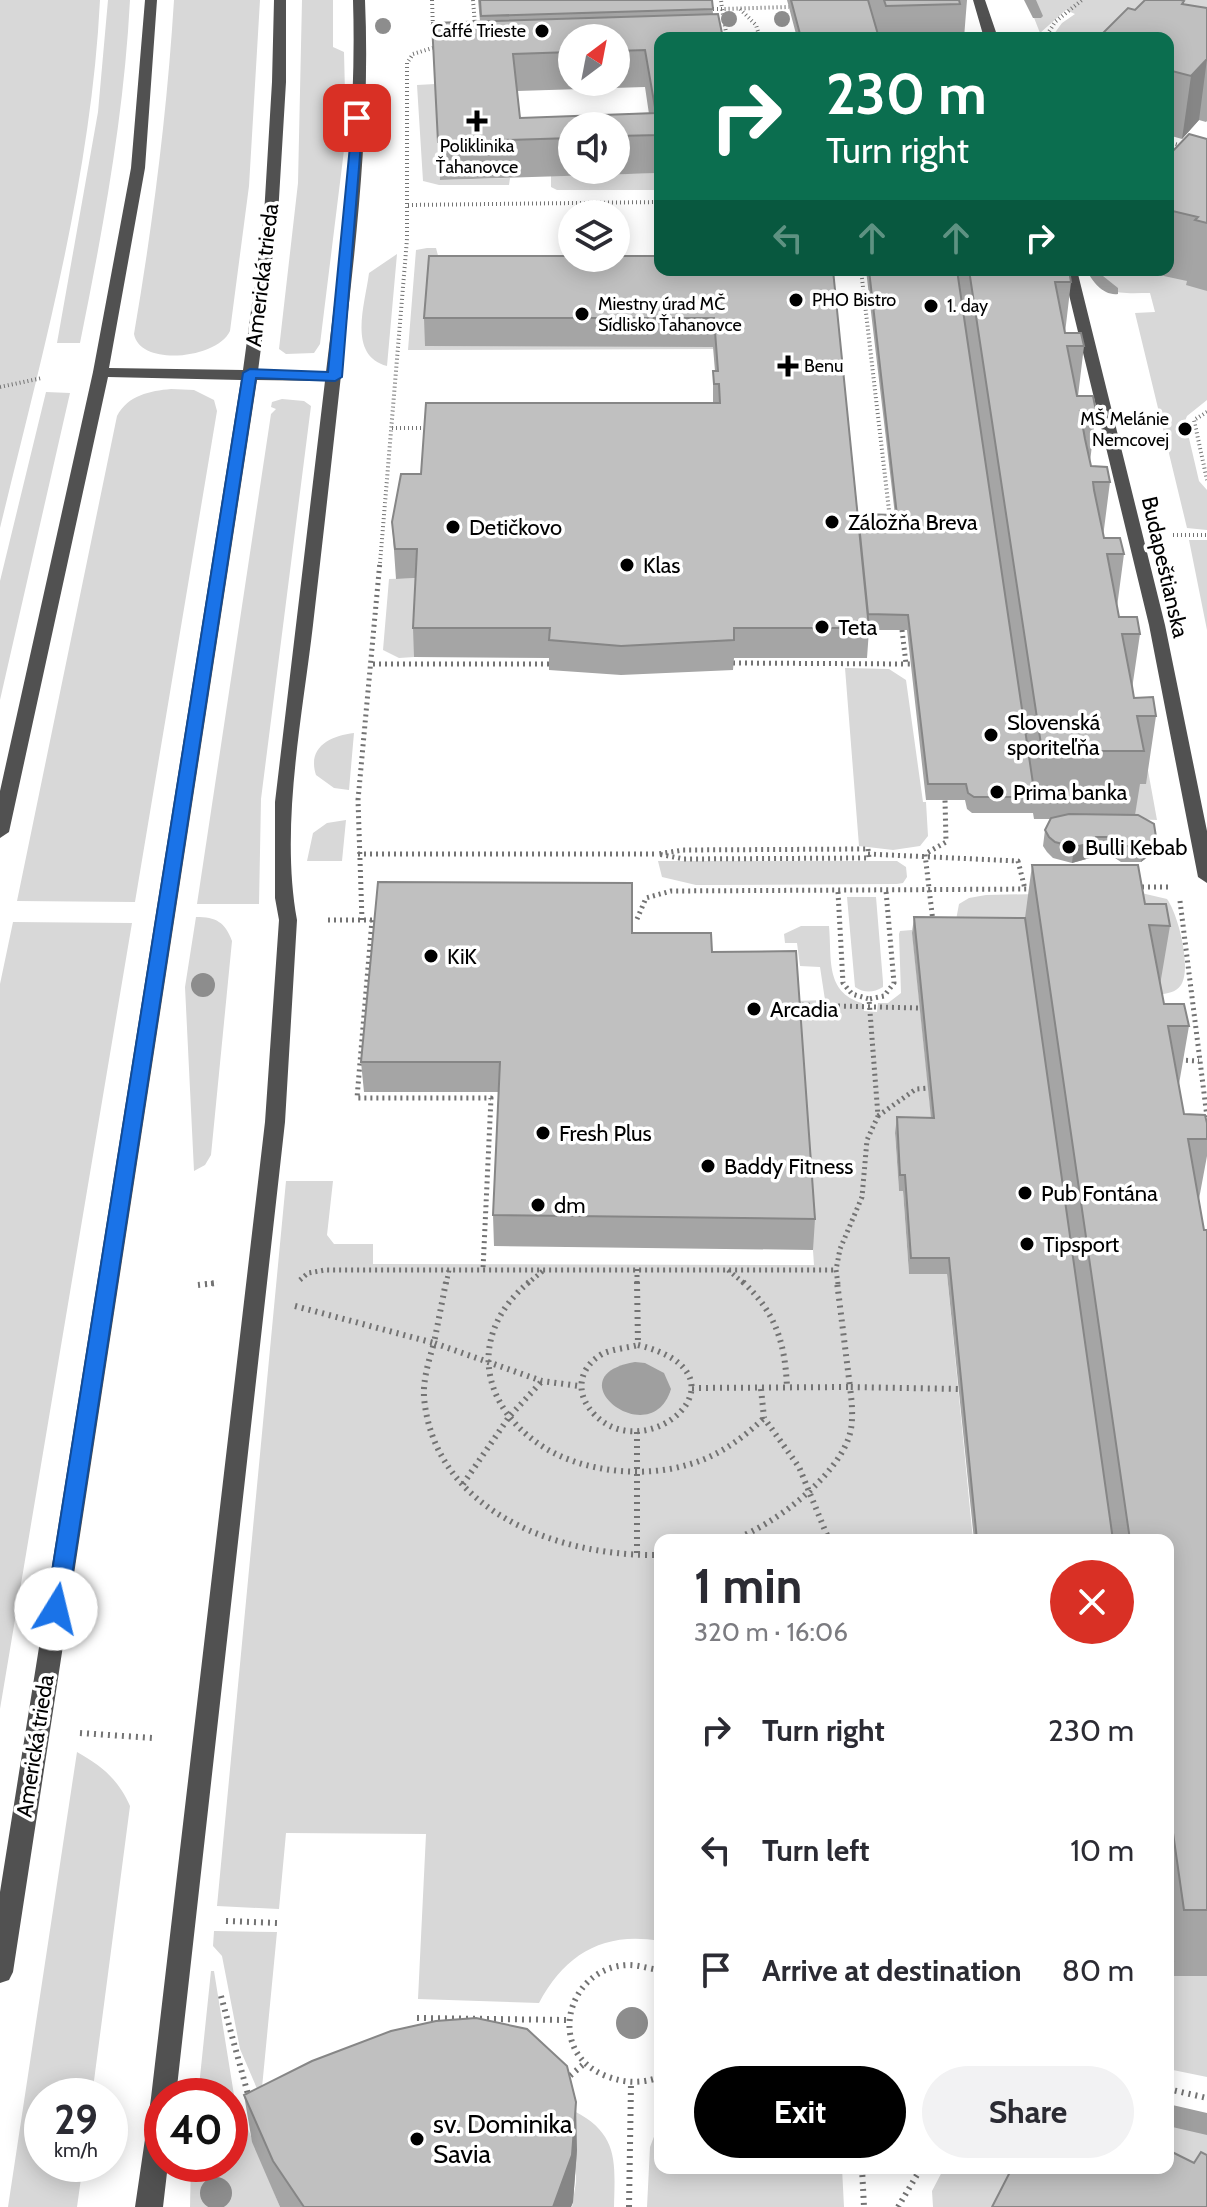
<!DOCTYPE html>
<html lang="en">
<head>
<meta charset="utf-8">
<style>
	:root { --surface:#fff; --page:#f2f2f3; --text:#2b2b33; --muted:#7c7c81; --accent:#000 }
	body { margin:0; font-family:Cabin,sans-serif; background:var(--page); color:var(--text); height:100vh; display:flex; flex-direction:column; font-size:30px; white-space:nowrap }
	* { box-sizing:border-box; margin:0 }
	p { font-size:26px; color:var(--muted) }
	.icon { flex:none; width:44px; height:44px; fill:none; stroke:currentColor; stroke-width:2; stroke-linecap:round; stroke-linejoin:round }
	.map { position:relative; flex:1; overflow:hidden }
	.panel { position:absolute; left:654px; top:1534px; width:520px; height:640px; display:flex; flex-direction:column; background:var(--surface); border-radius:16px; box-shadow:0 4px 20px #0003 }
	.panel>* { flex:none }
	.top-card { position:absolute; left:654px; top:32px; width:520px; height:244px; border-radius:16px; box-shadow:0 4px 20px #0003; background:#0b6e4f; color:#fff; overflow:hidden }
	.needle { width:52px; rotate:32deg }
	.fabs { position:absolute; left:558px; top:24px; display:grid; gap:16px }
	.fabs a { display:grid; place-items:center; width:72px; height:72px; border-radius:50%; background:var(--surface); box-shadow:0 4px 20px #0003; font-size:40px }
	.speed { position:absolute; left:24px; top:2078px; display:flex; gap:16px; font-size:40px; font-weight:700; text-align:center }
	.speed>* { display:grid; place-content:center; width:104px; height:104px; border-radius:50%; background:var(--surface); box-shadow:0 4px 20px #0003; line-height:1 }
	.speed small { font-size:20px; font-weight:400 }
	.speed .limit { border:12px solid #d22; background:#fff; color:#111 }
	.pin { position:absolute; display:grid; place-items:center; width:68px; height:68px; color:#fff; margin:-34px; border-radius:16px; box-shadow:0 4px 12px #0006 }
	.me { position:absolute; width:88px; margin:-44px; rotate:9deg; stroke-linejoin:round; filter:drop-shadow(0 0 6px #0008) }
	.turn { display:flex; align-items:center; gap:28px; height:168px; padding:0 40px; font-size:36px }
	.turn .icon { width:104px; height:104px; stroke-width:2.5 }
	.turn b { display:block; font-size:56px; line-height:68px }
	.lanes { display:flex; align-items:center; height:76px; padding:0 40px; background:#0003; justify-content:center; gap:40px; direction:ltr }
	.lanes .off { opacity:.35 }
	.round { display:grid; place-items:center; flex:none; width:84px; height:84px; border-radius:42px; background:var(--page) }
	.summary { display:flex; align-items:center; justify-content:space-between; height:136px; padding:0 40px }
	h1 { font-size:48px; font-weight:800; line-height:60px }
	.action { display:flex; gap:16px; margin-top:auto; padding:16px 40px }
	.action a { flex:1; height:92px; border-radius:48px; background:var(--accent); color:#fff; font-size:32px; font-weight:800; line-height:92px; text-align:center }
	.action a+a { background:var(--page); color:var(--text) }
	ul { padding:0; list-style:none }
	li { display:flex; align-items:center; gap:24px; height:120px; padding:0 40px }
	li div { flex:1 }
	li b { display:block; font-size:30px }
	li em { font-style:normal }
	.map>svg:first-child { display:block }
	.green { fill:#d8d8d8 }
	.water { fill:#9f9f9f }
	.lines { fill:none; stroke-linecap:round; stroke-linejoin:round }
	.stream { fill:#9f9f9f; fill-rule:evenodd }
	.path-far2 { stroke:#737373; stroke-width:4; stroke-dasharray:1 3; stroke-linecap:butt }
	.path-far1 { stroke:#737373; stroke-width:5; stroke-dasharray:2 4; stroke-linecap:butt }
	.path { stroke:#737373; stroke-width:6; stroke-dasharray:2 5; stroke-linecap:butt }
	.minor { fill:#515151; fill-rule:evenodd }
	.path-bridge { stroke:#737373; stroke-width:5; stroke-dasharray:2 4; stroke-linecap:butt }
	.tree { fill:#8d8d8d }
	.wall { fill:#a5a5a5; fill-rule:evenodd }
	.shaded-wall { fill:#868686 }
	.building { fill:#c0c0c0; stroke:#868686; stroke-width:2; fill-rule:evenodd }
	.route { fill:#1a73e8; stroke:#114b97; stroke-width:2 }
	.poi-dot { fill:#000; stroke:#fff; stroke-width:3 }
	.labels { text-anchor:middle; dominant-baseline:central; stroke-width:7; stroke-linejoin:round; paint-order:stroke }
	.far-poi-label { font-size:18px; fill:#000; stroke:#fff; text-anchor:start }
	.street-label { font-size:22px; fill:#000; stroke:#fff }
	.poi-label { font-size:22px; fill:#000; stroke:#fff; text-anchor:start }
	.near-poi-label { font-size:26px; fill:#000; stroke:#fff; text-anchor:start }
</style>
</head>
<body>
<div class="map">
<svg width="1207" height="2207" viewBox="0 0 1207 2207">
	<rect width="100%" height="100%" fill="#fff"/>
	<path class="green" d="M0,0H100C91,179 42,355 0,528Z
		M108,0H130C124,116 103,229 80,343H57L98,112Z
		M174,0H260L249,186L230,331C217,359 140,367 134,334C153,223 167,113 174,0Z
		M302,0H333V47L344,52L346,134L320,344L314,353L286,354L279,349L298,183Z
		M1027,0H1207V70L1168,38H1051L1062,23L1075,14L1066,10L1040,33Z
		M435,84L440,180L510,178L509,185H439L423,181L417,85Z
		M660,173V190H557L551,187V176Z
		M427,248H436L440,263L713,347V349L408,350L416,250Z
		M397,254L387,366C347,355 365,305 369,273Z
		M1090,270H1133L1154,276L1157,273L1189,281L1207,291V400L1187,416L1185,421L1199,481L1207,490V530L1187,528L1135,313L1155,312L1150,293C1127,293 1099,297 1090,270Z
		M171,389L194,390L214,400L217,411L135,902L17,901L117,416C128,395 150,391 171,389Z
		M46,392L70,393L0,700V581Z
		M282,399L304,401L311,406L261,799L259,904H197L271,414L276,409L271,407L272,402Z
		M1189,540H1207V630Z
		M419,578L414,657L399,658L383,650L389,579Z
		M845,668L889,669L906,680L923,802H926L928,836L920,846L893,850L859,846Z
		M354,733L349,790L334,788L316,775C307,747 330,736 354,733Z
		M1147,765L1157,820L1134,819L1128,784Z
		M346,820L342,861H307L313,833L327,823Z
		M658,861H897L906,867L907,877L903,883L897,884L696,885L662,877Z
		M1137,892L1167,899C1178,914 1192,968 1181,985C1175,993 1168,993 1158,995L956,920L959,904L969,898L986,895Z
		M847,897H876L883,982V987C873,993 864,993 855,987Z
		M196,917C216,917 225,922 232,941L211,1155L205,1165L194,1171L185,987Z
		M13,922L132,923L0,1709V984Z
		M801,926H829C832,959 825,992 862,1003L864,1011L877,1012L878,1003H888L901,993L899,934L900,931L912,930L933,1134H895L899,1191H903L909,1274H947L973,1540H660V1941C604,1931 565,1954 539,2003L418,1999L426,1834L286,1833L279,1909L217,1906L286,1181H333L327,1235L334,1244H373V1264L814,1265L796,1001L825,1000L820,967L800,966L797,943H785L784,934Z
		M77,1752C102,1766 118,1779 130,1806L92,2096H42V2164H83L77,2207H8Z
		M214,1931L277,1932L261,2098L240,2049L222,1956L213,1946Z
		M211,1971H214L234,2095L280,2207H190L191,2164H230V2096H198Z
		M1168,1976H1207V2077L1168,2069Z
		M1168,2106L1207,2114V2207L1168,2168Z
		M574,2111C619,2134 615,2162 614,2207H572L576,2182Z
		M660,2121V2168H842L844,2207H647L650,2147Z
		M944,2168H1050L1030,2207H933L932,2191Z"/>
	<path class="water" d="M635,1362L645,1363L664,1373L671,1389C651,1455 551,1376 635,1362Z"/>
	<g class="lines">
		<path class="stream" d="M1024,0H1036L1043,16L1041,18H1033Z
			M1087,270H1101L1103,276L1118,288V294C1104,296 1092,282 1087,270Z
			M1168,2104L1207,2113V2135L1168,2126Z"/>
		<path class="path-far2" d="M432,0L433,30
			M473,0L475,25
			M709,9H722L721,0
			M740,9L756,25L760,38
			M727,38L722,9L789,7
			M1045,38L1055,22L1082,0
			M1168,142L1183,146
			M408,205L660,202
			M861,270L890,519
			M0,387L42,378
			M1207,412L1194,420L1207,480
			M392,428H431
			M1173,535H1207
			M380,563L407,239V63L413,54L439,46"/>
		<path class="path-far1" d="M902,630L906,664H911
			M733,663L906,664
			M373,664H550
			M868,849L869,858L684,859L658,854L683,850Z
			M358,854H658
			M868,854L1018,861L1025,889
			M1136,887H1170
			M838,892L843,983L852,994L869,999
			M1180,901L1207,1117
			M637,919L646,898L671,891L1034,889
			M328,920H374
			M362,920L358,800L380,561
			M372,920L357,1098H491L483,1269
			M933,922L925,854L946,842L945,800
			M1180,1060L1199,1061
			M878,1116L916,1089L928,1088
			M637,1269V1284
			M728,1270L745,1284
			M300,1280L308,1273L325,1270H836
			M205,1284L217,1283
			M446,1284L449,1270
			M527,1284L544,1270
			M838,1284L836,1270L840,1249L862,1197L867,1140L878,1116L869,999L884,996L894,983L886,891"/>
		<path class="path" d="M446,1282L434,1343L542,1381L579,1386
			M529,1282C468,1333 478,1406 545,1448C585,1472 642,1478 687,1465C717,1457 742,1439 764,1418
			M637,1282L638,1345
			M743,1282C776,1313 785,1343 787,1387
			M198,1285L217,1283
			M295,1306L434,1343C429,1360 423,1379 424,1397C434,1513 561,1557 660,1555
			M638,1345C757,1374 648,1469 595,1415C575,1395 577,1369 602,1354C612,1349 627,1348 638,1345Z
			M692,1388L850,1387L837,1282
			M761,1389L764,1418L799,1467L829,1540
			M637,1432V1558
			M463,1484L509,1417L542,1381
			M733,1540C773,1525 834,1480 849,1437C854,1421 852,1404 850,1387L958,1389
			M80,1733L153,1738
			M226,1921L278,1923
			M660,1970C650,1969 639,1965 629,1965C567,1966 544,2052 606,2076C624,2083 641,2084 660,2077
			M221,1996L249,2098
			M417,2018L567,2020
			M565,2080L585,2063
			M1168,2089L1207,2098
			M862,2168L864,2207
			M629,2207L631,2083
			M898,2207L921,2168"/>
		<path class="minor" d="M145,0H157L145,168L109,368L243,370L264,215L272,82L274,0H286V82L278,215L258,371L326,372C341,249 357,124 353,0H365C370,113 358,226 345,338C335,432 324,529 313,625C302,719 280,827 297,920L285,1122L176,2096H162V2164H168L163,2207H135L151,2098L265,1122L279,920L275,898V802L325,381L257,380L13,1972L9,1980L0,1983V1892L241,380L108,377L9,832L0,838V791L93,372L131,168Z
			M973,0H985L998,38H984Z
			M1063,270H1077L1165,625L1207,831V883L1198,877L1149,625Z"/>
		<path class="path-bridge" d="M796,1005L919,1008"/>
	</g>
	<g class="tree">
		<circle cx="729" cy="19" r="8"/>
		<circle cx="782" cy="19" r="8"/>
		<circle cx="383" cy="26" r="8"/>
		<circle cx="203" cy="985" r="12"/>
		<circle cx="632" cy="2023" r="16"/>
		<circle cx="216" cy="2193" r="16"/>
	</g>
	<path class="wall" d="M478,0H712L713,14L723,37L796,34L787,0H967L964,38H660V173L440,180L432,23L480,21ZM572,38H616V82H572ZM645,87L649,114L520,118L517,91ZM572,126H616V170H572Z
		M1184,1V4L1207,8V121L1206,122L1199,120L1182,139L1168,135V38H1103L1104,32L1135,10Z
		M1207,139V291L1186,285L1187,281L1136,270H1168V153H1171Z
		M833,270L858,514L895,515L866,270H1069L1071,282L1065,333L1084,346L1078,396L1096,411L1090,462L1091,466L1110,482L1103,537L1124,554L1117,607L1119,617L1140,634L1132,689L1134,698L1156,716L1146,784H1140L1135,815L1156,837L1153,853L1141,862H1121L1106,852L1094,853L1090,858L1072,863L1053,858L1047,852L1043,846L1045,830L1051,819H1034L1033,813H972L967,809L965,800H926L907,630H869L867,658H734L733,670L621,675L549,670V658L414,657L413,628L416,578L396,579L392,522L421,474L713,403V371H715L713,347L425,346L424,318Z
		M1032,865L1145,904L1170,926L1160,985L1164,1004L1189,1026L1179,1084L1184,1114L1207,1123V1156L1199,1199L1204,1230H1207V1976H1168V1540H974L947,1274H909L903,1191H899L895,1133L897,1117L931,1118L912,933L914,917L1025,918Z
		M632,933L712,952L815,1219L813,1250L494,1246L493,1215L499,1092H364L361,1062Z
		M244,2095L577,2150L573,2202L571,2207H280L252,2142Z"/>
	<path class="shaded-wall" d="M1207,59L1199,120L1182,139L1191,76Z
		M1096,837L1094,853L1090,858L1072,863L1074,847Z
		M1156,837L1153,853L1141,862L1144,846Z
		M576,2102L577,2150L573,2202L571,2207H553Z"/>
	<path class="building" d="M480,0H712L713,9L481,16Z
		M791,0H868L879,38H723V37L800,34Z
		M884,0H959L960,4L886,6Z
		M1145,0H1181L1184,1L1182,4L1207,8V59L1191,76L1168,70V38H1106L1110,34L1104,32L1128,8L1135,10Z
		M718,14L723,38H660V135L616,136V126H572V138L438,142L432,23ZM572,38H616V51L645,50L656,113L520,118L513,54L572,52Z
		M1189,134L1207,139V223L1195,220L1198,217L1168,210V153H1171Z
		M429,256H572V258H616V256H660V270H833L869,628H734V640L621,646L549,640L550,628H413L417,549H395L392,522L401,474H421L426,403H720L719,384H714L713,371H718L714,318H424Z
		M869,270H957L1035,797H974L968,793L966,784H928L908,615L868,614L858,514L897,515Z
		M969,270H1069L1071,282H1055L1065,333H1081L1084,346H1067L1077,396H1093L1096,411H1080L1085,439L1091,466L1107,467L1110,482H1093L1094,490L1104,538H1120L1124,554H1107L1113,585L1119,617H1137L1140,634H1122L1132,686L1134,698L1153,697L1156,716H1137L1144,751H1042Z
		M1069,814L1138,815L1154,824L1156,837L1144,846H1123L1108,837H1096L1092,843L1074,847L1055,842L1049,837L1045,830L1051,818Z
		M1032,865H1138L1145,904H1166L1170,926L1149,925L1164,1004H1184L1189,1026H1168L1184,1114L1205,1115L1207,1123V1139H1188L1204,1230H1207V1910H1184L1168,1798V1540H1130Z
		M378,882L632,883V933H711L712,952L796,951L815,1219L493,1215L500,1062H361Z
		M914,917L1025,918L1113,1540H977L949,1258H911L905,1175H900L897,1117L934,1118Z
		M1168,1927L1173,1961H1168Z
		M476,2018L527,2029L567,2066L576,2102L572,2155L553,2207H304L273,2161L244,2095L312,2061L391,2031L436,2021Z
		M1168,2150L1194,2163L1201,2152L1207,2155V2207H992L1012,2168H1168Z"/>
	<path class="route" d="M353,115L363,118L342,377L335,381L256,378L67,1609L64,1615L56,1618L49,1615L46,1609L243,373L250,369L328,372Z"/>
	<g class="poi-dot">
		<circle cx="542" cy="31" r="8"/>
		<path d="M473 109h8v8h8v8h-8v8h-8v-8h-8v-8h8z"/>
		<circle cx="796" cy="300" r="8"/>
		<circle cx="931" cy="306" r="8"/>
		<circle cx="582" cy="314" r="8"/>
		<path d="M784 354h8v8h8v8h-8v8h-8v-8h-8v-8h8z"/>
		<circle cx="1185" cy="429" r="8"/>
		<circle cx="832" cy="522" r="8"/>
		<circle cx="453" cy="527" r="8"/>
		<circle cx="627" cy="565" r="8"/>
		<circle cx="822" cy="627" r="8"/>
		<circle cx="991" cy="735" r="8"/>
		<circle cx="997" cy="792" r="8"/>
		<circle cx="1069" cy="847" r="8"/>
		<circle cx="431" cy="956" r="8"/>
		<circle cx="754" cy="1009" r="8"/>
		<circle cx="543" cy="1133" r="8"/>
		<circle cx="708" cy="1166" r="8"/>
		<circle cx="1025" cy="1193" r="8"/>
		<circle cx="538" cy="1205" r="8"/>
		<circle cx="1027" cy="1244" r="8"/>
		<circle cx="417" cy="2139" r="8"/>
	</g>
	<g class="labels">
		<g class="far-poi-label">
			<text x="526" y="31" text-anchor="end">Caffé Trieste</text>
			<text x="477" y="146" text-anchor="middle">Poliklinika<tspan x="477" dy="21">Ťahanovce</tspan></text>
			<text x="812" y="300">PHO Bistro</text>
			<text x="598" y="304">Miestny úrad MČ<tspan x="598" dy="21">Sídlisko Ťahanovce</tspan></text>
			<text x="947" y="306">1. day</text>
			<text x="804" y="366">Benu</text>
			<text x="1169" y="419" text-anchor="end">MŠ Melánie<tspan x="1169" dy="21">Nemcovej</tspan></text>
		</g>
		<g class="street-label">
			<text transform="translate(262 275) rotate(-83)">Americká trieda</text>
			<text transform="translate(1165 567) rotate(77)">Budapeštianska</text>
			<text transform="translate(35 1746) rotate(-81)">Americká trieda</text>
		</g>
		<g class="poi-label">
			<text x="848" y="522">Záložňa Breva</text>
			<text x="469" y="527">Detičkovo</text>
			<text x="643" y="565">Klas</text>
			<text x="838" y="627">Teta</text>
			<text x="1007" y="722">Slovenská<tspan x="1007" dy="25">sporiteľňa</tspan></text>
			<text x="1013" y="792">Prima banka</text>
			<text x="1085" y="847">Bulli Kebab</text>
			<text x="447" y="956">KiK</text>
			<text x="770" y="1009">Arcadia</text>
			<text x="559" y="1133">Fresh Plus</text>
			<text x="724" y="1166">Baddy Fitness</text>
			<text x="1041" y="1193">Pub Fontána</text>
			<text x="554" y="1205">dm</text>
			<text x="1043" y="1244">Tipsport</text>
		</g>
		<g class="near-poi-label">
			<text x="433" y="2124">sv. Dominika<tspan x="433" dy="30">Savia</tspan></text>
		</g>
	</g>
</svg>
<div class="fabs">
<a><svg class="needle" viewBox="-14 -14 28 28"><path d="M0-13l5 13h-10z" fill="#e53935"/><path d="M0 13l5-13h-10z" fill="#7c7c81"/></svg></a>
<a><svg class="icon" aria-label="sound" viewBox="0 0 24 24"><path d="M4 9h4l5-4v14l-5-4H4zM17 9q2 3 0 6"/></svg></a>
<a><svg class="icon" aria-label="layers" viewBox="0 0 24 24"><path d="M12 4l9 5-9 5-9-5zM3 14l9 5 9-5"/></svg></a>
</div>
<div class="speed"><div>29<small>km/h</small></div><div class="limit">40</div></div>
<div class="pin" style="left:357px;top:118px;background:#d93025"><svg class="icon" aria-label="arrive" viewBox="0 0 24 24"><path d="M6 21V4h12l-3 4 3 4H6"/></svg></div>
<svg class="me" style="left:56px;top:1609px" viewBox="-20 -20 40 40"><circle r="19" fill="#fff"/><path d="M0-13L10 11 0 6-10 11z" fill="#1a73e8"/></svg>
<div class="top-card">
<div class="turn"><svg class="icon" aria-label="right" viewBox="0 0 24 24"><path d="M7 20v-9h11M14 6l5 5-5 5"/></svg><div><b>230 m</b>Turn right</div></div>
<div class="lanes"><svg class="icon off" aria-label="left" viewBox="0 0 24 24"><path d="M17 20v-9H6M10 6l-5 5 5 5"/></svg><svg class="icon off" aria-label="ahead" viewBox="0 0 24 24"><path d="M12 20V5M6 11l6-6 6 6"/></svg><svg class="icon off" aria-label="ahead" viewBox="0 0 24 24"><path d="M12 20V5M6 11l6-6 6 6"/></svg><svg class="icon" aria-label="right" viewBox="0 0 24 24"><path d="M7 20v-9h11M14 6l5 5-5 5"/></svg></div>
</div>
<section class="panel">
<div class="summary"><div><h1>1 min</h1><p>320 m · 16:06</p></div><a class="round" style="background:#d93025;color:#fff"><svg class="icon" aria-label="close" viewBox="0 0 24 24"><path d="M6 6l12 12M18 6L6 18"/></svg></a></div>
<ul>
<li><svg class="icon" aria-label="right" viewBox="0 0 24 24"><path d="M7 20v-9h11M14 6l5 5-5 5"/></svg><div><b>Turn right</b></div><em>230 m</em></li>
<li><svg class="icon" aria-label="left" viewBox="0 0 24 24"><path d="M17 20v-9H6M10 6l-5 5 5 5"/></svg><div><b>Turn left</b></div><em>10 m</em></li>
<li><svg class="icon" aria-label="arrive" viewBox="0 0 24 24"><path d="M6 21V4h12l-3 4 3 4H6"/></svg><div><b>Arrive at destination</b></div><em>80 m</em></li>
</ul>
<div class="action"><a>Exit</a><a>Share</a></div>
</section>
</div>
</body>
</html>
